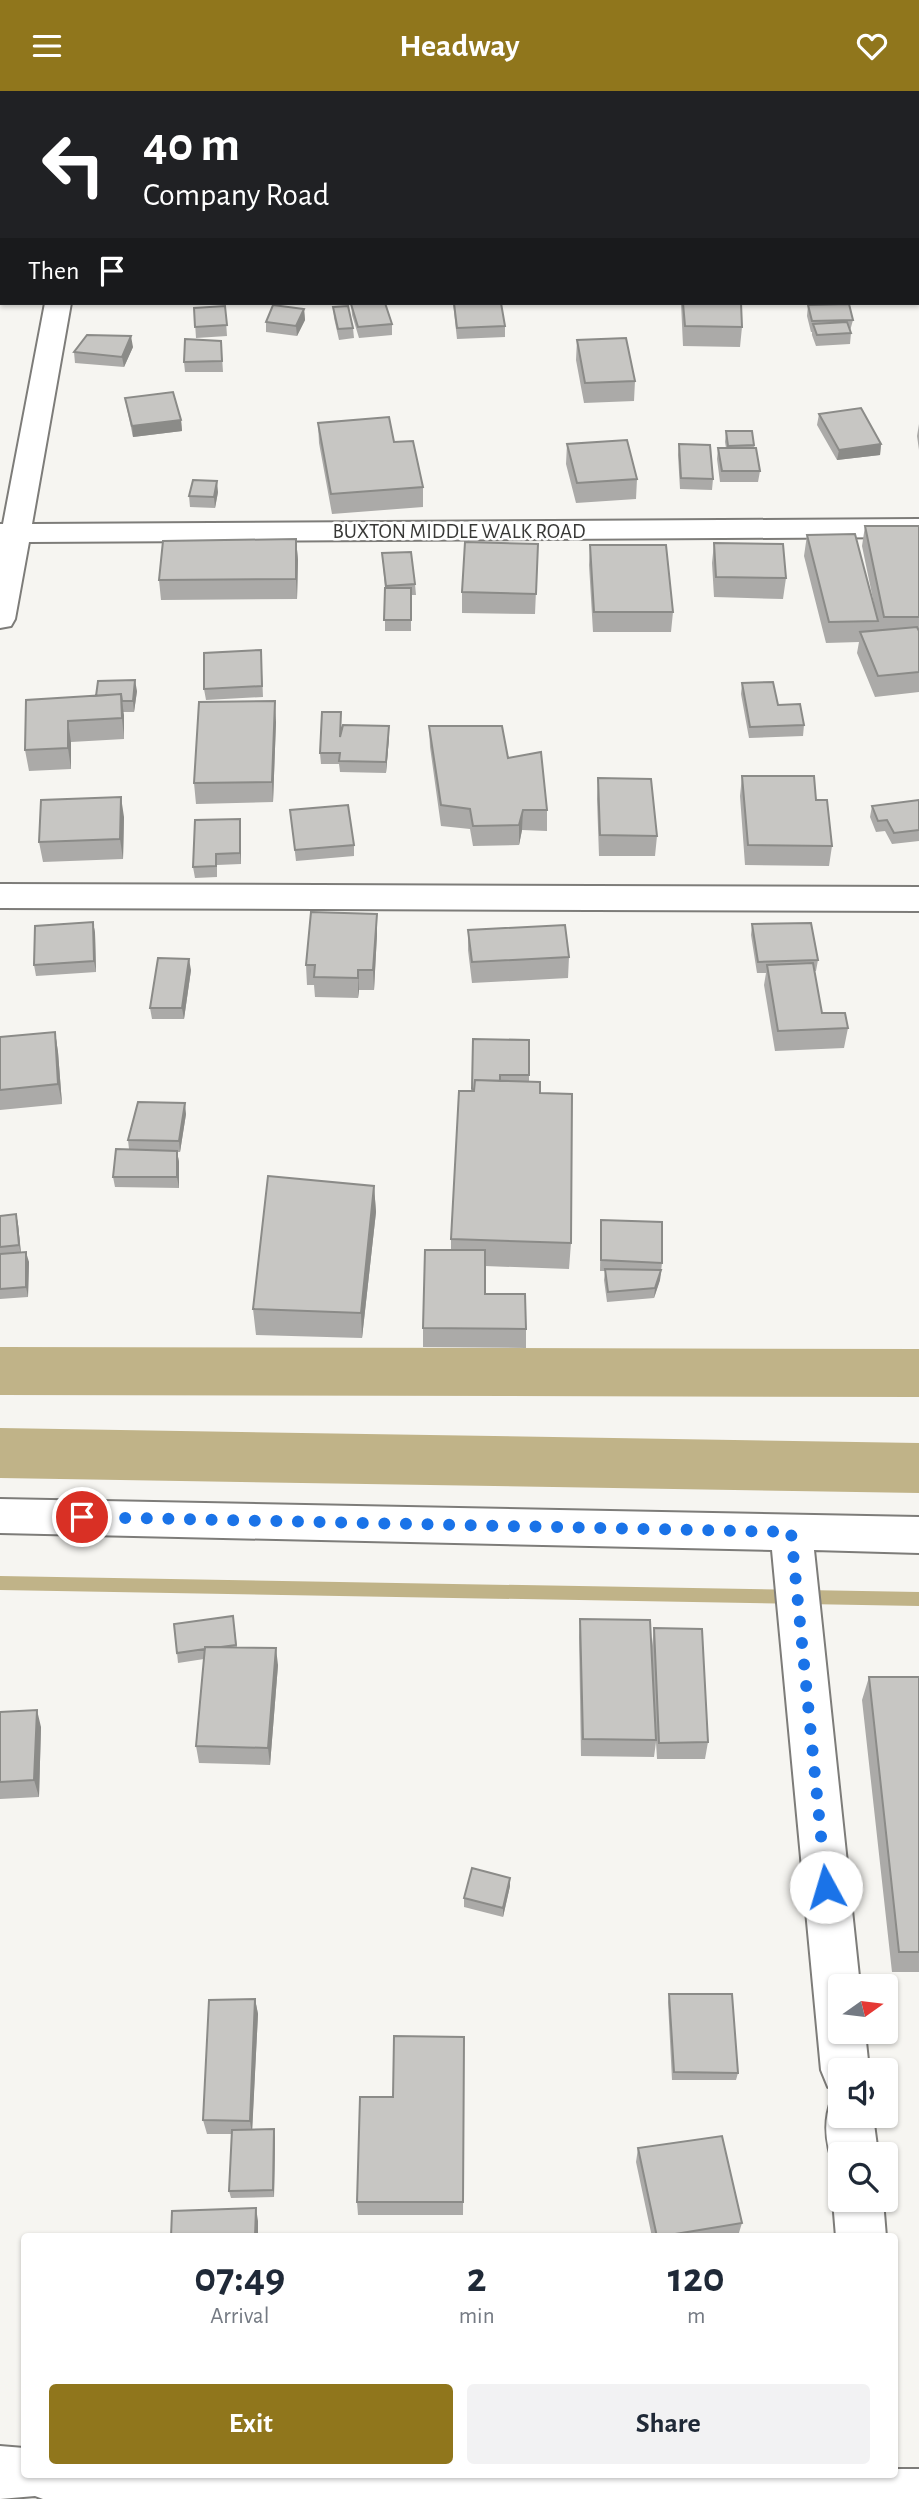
<!DOCTYPE html>
<html lang="en">
<head>
<meta charset="utf-8">
<style>
	:root { --surface:#fff; --page:#f2f2f3; --text:#1f2937; --muted:#747a83; --accent:#90761c }
	body { margin:0; font-family:"Alegreya Sans",sans-serif; background:var(--page); color:var(--text); height:100vh; display:flex; flex-direction:column; font-size:26px; white-space:nowrap }
	* { box-sizing:border-box; margin:0 }
	p { font-size:23px; color:var(--muted) }
	.icon { flex:none; width:38px; height:38px; fill:none; stroke:currentColor; stroke-width:2; stroke-linecap:round; stroke-linejoin:round }
	.map { position:relative; flex:1; overflow:hidden }
	.panel { position:absolute; left:21px; top:2142px; width:877px; height:245px; display:flex; flex-direction:column; background:var(--surface); border-radius:7px; box-shadow:0 2px 5px #0004 }
	.panel>* { flex:none }
	.top-card { position:absolute; left:0px; top:0px; width:920px; height:214px; box-shadow:0 2px 5px #0004; background:#202124; color:#fff; overflow:hidden }
	.needle { width:46px; rotate:76deg }
	.buttons { position:absolute; left:828px; top:1883px; display:grid; gap:14px }
	.buttons a { display:grid; place-items:center; width:70px; height:70px; border-radius:7px; background:var(--surface); box-shadow:0 2px 5px #0004; font-size:35px }
	.pin { position:absolute; display:grid; place-items:center; width:60px; height:60px; color:#fff; margin:-30px; border:4px solid #fff; border-radius:50%; box-shadow:0 2px 7px #0007 }
	.me { position:absolute; width:77px; margin:-38px; rotate:354deg; stroke-linejoin:round; filter:drop-shadow(0 0 5px #0008) }
	.turn { display:flex; align-items:center; gap:24px; height:147px; padding:0 28px; font-size:32px }
	.turn .icon { width:91px; height:91px; stroke-width:2.5 }
	.turn b { display:block; font-size:49px; line-height:60px }
	.then { display:flex; align-items:center; height:66px; padding:0 28px; background:#0003; gap:14px; font-size:26px }
	.eta { display:flex; justify-content:space-evenly; align-items:center; height:119px; text-align:center }
	.eta b { font-size:42px; font-weight:700; line-height:49px }
	.action { display:flex; gap:14px; margin-top:auto; padding:14px 28px }
	.action a { flex:1; height:80px; border-radius:7px; background:var(--accent); color:#fff; font-size:28px; font-weight:700; line-height:80px; text-align:center }
	.action a+a { background:var(--page); color:var(--text) }
	header { display:flex; justify-content:space-between; align-items:center; height:91px; padding:0 28px; background:var(--accent); color:#fff; font-size:32px; font-weight:700 }
	.map>svg:first-child { display:block }
	.lines { fill:none; stroke-linecap:round; stroke-linejoin:round }
	.stream { fill:#c0b388; fill-rule:evenodd }
	.canal { fill:#c0b388; fill-rule:evenodd }
	.street-casing { stroke:#7d7c79; stroke-width:4 }
	.street { fill:#fff; fill-rule:evenodd }
	.wall { fill:#abaaa8 }
	.shaded-wall { fill:#8b8b88 }
	.building { fill:#c7c6c3; stroke:#8b8b88; stroke-width:2 }
	.route { stroke:#1a73e8; stroke-width:12; stroke-dasharray:0 21.6 }
	.labels { text-anchor:middle; dominant-baseline:central; stroke-width:5; stroke-linejoin:round; paint-order:stroke }
	.far-street-label { font-size:21px; fill:#383836; stroke:#fff }
</style>
</head>
<body>
<header><svg class="icon" aria-label="menu" viewBox="0 0 24 24"><path d="M4 6h16M4 12h16M4 18h16"/></svg>Headway<svg class="icon" aria-label="heart" viewBox="0 0 24 24"><path d="M12 20l-8-8c-3-5 5-10 8-4 3-6 11-1 8 4z"/></svg></header>
<div class="map">
<svg width="919" height="2408" viewBox="0 0 919 2408">
	<rect width="100%" height="100%" fill="#f6f5f1"/>
	<g class="lines">
		<path class="stream" d="M0,1485L919,1501V1515L0,1499Z"/>
		<path class="canal" d="M0,1256L919,1258V1306L0,1304Z
			M0,1337L919,1352V1402L0,1387Z"/>
		<defs>
			<path id="street" d="M85,0H109V2H85Z
				M45,212H71L32,433L919,428V446L29,451L15,528L11,535L0,537V433H3Z
				M0,793L919,796V820L0,817Z
				M0,1408L919,1426V1462L814,1459L860,1895H840V1941H865L869,1979H840V2001L828,1996L821,1979L772,1459L0,1442Z
				M840,2004V2025H873L878,2063H840V2082L836,2080C826,2056 822,2032 832,2008Z
				M840,2092V2109H883L886,2146H836L833,2109Z
				M0,2355L24,2357V2384H894V2378H919V2408H43L35,2405L0,2408Z"/>
		</defs>
		<use href="#street" class="street-casing"/>
		<use href="#street" class="street"/>
	</g>
	<path class="wall" d="M0,0H48L47,2H2V6H0Z
		M556,0H599V1Z
		M658,0H700V2L658,1Z
		M0,40H2V92L0,91Z
		M0,137H2V197H0Z
		M453,212L505,235V246L457,248Z
		M681,212H741L742,236L740,256L683,255Z
		M351,213L392,233V244L359,247L352,224Z
		M808,214L853,229L850,240L851,242L850,253L816,255L812,244V241H811L807,225Z
		M225,215L227,245L196,247L194,217Z
		M333,216L353,237L354,247L339,249L334,227Z
		M304,218L305,229L297,245L266,241V231Z
		M577,249L635,290L634,310L584,312L576,269Z
		M221,250L223,281H185L184,271Z
		M133,256L124,276L75,272L74,261Z
		M125,307L181,329L182,340L133,346L127,318Z
		M819,323L881,353L880,364L837,369L817,334Z
		M318,332L394,351L423,396V416L332,423L319,352Z
		M919,333V359L917,345Z
		M726,340L754,354L760,380L758,391H720L717,368L718,357H726L725,351Z
		M567,353L637,388L636,408L576,412L566,373Z
		M679,353L713,388L712,399L680,398L678,364Z
		M218,401L215,417L190,416L189,405Z
		M865,435H919V601L875,606L857,562L859,551L826,552L804,465L807,444L874,513L862,455Z
		M296,448L298,469L297,508L161,509L159,489Z
		M714,452L786,487L783,508L714,506L712,472Z
		M538,453L535,523L462,522V501Z
		M590,454L673,521L671,541H593L589,474Z
		M382,462L415,493L416,504H411V540H385V497Z
		M261,559L263,606L206,609L204,598Z
		M742,592L778,614L804,634L803,645L749,647L741,603Z
		M137,600L134,621H123L124,648L71,651V678L29,680L25,659L96,605Z
		M341,621V640L389,646L386,682L340,681L339,673H321L320,662Z
		M276,631L273,711L196,713L194,692Z
		M429,635L508,667L547,719V740L522,739L519,754L473,755L470,738L441,735L430,656Z
		M742,685L816,709L832,755L829,775L745,774L740,705Z
		M598,687L657,745L655,765H599L597,708Z
		M919,709V750L892,753L885,740L876,741L870,726L872,715Z
		M290,719L354,754V765L296,770Z
		M124,726L123,768L43,771L39,751Z
		M241,739V773L217,774V786L195,787L193,776Z
		M93,831L95,842L96,881L36,885L34,874Z
		M752,833L818,869L816,880H814L822,922L848,937L844,957L775,960L764,894L766,882H757L751,844Z
		M468,839L569,866L568,887L472,892L468,859Z
		M377,843L374,899H359L358,907L315,906L314,894H307L306,874Z
		M191,879L184,928H152L150,917Z
		M55,941L58,961L62,1013L0,1019V946Z
		M473,948L529,984V990L540,1002L571,1152L569,1178L485,1175V1203L526,1238V1257L423,1256V1237L451,1159V1148L472,1000Z
		M186,1023L180,1061H177L179,1071V1097L115,1096L113,1086L129,1058L128,1049Z
		M374,1095L376,1121L362,1247L256,1244L253,1218Z
		M16,1123L18,1133L21,1161L29,1171L28,1206L0,1208V1125Z
		M601,1129L662,1172L660,1189L654,1207L607,1211L604,1189L605,1180H600Z
		M233,1525L237,1556L278,1574L270,1674L199,1672L196,1655L204,1568L178,1572L177,1562Z
		M580,1528L652,1555L654,1537L708,1651L705,1668H657L656,1651L654,1666L581,1665L579,1546Z
		M869,1586H919V1881H892L862,1609Z
		M0,1621L41,1636L39,1706L0,1708Z
		M510,1787V1795L503,1826L464,1816V1807Z
		M669,1903L738,1982L736,1989H672L668,1911Z
		M255,1908L258,1923L252,2039L275,2046L274,2106L231,2107L229,2100L232,2043H207L203,2029Z
		M464,1946L463,2124H358L357,2111L393,2006Z
		M638,2057L742,2132L738,2145L652,2146L636,2071Z"/>
	<path class="shaded-wall" d="M302,0H319V1L302,2Z
		M304,218L305,229L297,245L296,235Z
		M131,245L133,256L124,276L122,266Z
		M181,329L182,340L133,346L132,335Z
		M881,353L880,364L837,369L839,359Z
		M217,390L218,401L215,417L214,406Z
		M296,448L298,469L297,508L296,488Z
		M135,589L137,600L134,621L133,610Z
		M121,603L124,624V648L122,627Z
		M275,610L276,631L273,711L272,691Z
		M68,630L71,651V678L68,657Z
		M389,635V646L386,682V671Z
		M121,706L124,726L123,768L120,748Z
		M523,719L522,739L519,754V734Z
		M240,728L241,739V773L240,762Z
		M377,823V843L374,899L373,879Z
		M93,831L95,842L96,881L94,870Z
		M189,868L191,879L184,928L182,917Z
		M358,879L359,899L358,907Z
		M55,941L58,961L62,1013L58,993Z
		M185,1012L186,1023L180,1061L179,1050Z
		M177,1060L179,1071V1097L177,1086Z
		M374,1095L376,1121L362,1247L361,1222Z
		M16,1123L18,1133L21,1164L19,1154Z
		M26,1161L29,1171L28,1206L26,1196Z
		M661,1179L660,1189L654,1207L655,1197Z
		M276,1557L278,1574L270,1674L268,1657Z
		M37,1619L41,1636L39,1706L34,1689Z
		M510,1787V1795L503,1826V1817Z
		M255,1908L258,1923L252,2043L250,2030Z
		M274,2038L275,2046L274,2106L273,2099Z
		M256,2117L258,2130V2146H255Z"/>
	<path class="building" d="M125,0H197V2H125Z
		M324,0H349L379,2H324Z
		M748,1L788,2H749Z
		M0,40H2V72H0Z
		M0,137H2V178L0,177Z
		M363,212H385L392,233L358,236L351,213Z
		M454,212H501L505,235L457,237Z
		M683,212H741L742,236L685,235Z
		M849,213L853,229L812,230L808,214Z
		M273,214L304,218L296,235L266,231Z
		M225,215L227,234L195,236L194,217Z
		M348,215L353,237L338,238L333,216Z
		M847,231L851,242L817,244L813,233Z
		M87,244L131,245L122,266L74,261Z
		M626,247L635,290L585,292L577,249Z
		M185,248L221,250L222,270L184,271Z
		M173,301L181,329L132,335L125,307Z
		M861,317L881,353L839,359L819,323Z
		M389,326L394,351L413,350L423,396L331,403L318,332Z
		M726,340H752L754,354L728,355Z
		M627,349L637,388L577,392L567,353Z
		M679,353L710,354L713,388L681,387Z
		M718,357H756L760,380H722Z
		M193,389L217,390L214,406L189,405Z
		M865,435H919V526H884Z
		M855,443L878,530L829,531L807,444Z
		M296,448V488L159,489L163,450Z
		M465,451L538,453L536,503L462,501Z
		M714,452L783,453L786,487L716,486Z
		M590,454H666L673,521H594Z
		M411,461L415,493L386,495L382,462Z
		M385,497H411V529H384Z
		M917,536L919,540V581L878,585L860,541Z
		M261,559L262,595L204,598V562Z
		M135,589L133,610H122L121,603L96,605L98,590Z
		M773,591L778,614L800,613L804,634L750,636L742,592Z
		M121,603L122,627L68,630V657L25,659L26,609Z
		M275,610L272,691L194,692L199,611Z
		M322,621H341L340,646L343,634L389,635L386,671L339,670L340,662H320Z
		M429,635H502L508,667L541,661L547,719H523L519,734L473,735L470,718L441,714Z
		M742,685H814L816,709H827L832,755L748,754Z
		M598,687L651,688L657,745L600,744Z
		M121,706L120,748L39,751L41,709Z
		M919,709V739L894,742L887,729L878,730L872,715Z
		M348,714L354,754L295,759L290,719Z
		M240,728V762L216,763V775L193,776L195,729Z
		M311,821L377,823L373,879H358V887L314,886L315,874H306Z
		M93,831L94,870L34,874L35,835Z
		M811,832L818,869L758,871L752,833Z
		M565,834L569,866L472,871L468,839Z
		M158,867L189,868L182,917H150Z
		M813,872L822,922H845L848,937L778,940L767,874Z
		M55,941L58,993L0,999V946Z
		M473,948L529,949V984H500V990L475,989L474,999L472,998Z
		M475,989L540,991V1002L572,1003L571,1152L451,1148L459,1000H474Z
		M138,1011L185,1012L179,1050L128,1049Z
		M116,1058L177,1060V1086H113Z
		M268,1085L374,1095L361,1222L253,1218Z
		M16,1123L19,1154L0,1156V1125Z
		M601,1129L662,1131V1172L601,1169Z
		M425,1159H485V1203H525L526,1238L423,1237Z
		M26,1161V1196L0,1198V1163Z
		M605,1178L661,1179L655,1197L608,1201Z
		M233,1525L236,1554L221,1556H205V1558L177,1562L174,1533Z
		M580,1528L650,1529L656,1649L583,1648Z
		M654,1537L702,1538L708,1651L659,1652Z
		M205,1556L276,1557L268,1657L196,1655Z
		M869,1586H919V1861H899Z
		M37,1619L34,1689L0,1691V1621Z
		M472,1777L510,1787L503,1817L464,1807Z
		M669,1903H732L738,1982L674,1981Z
		M255,1908L250,2030L203,2029L209,1909Z
		M394,1945L464,1946L463,2111H357L360,2006H393Z
		M274,2038L273,2099L229,2100L232,2039Z
		M722,2045L742,2132L657,2146L638,2057Z
		M256,2117L255,2146H171L172,2120Z"/>
	<g class="lines">
		<path class="route" d="M82,1426L791,1441L826,1796"/>
	</g>
	<g class="labels">
		<g class="far-street-label">
			<text x="459" y="440">BUXTON MIDDLE WALK ROAD</text>
		</g>
	</g>
</svg>
<div class="buttons">
<a><svg class="needle" viewBox="-14 -14 28 28"><path d="M0-13l5 13h-10z" fill="#e53935"/><path d="M0 13l5-13h-10z" fill="#747a83"/></svg></a>
<a><svg class="icon" aria-label="sound" viewBox="0 0 24 24"><path d="M4 9h4l5-4v14l-5-4H4zM17 9q2 3 0 6"/></svg></a>
<a><svg class="icon" aria-label="search" viewBox="0 0 24 24"><circle cx="10" cy="10" r="6"/><path d="M15 15l6 6"/></svg></a>
</div>
<div class="pin" style="left:82px;top:1426px;background:#d93025"><svg class="icon" aria-label="arrive" viewBox="0 0 24 24"><path d="M6 21V4h12l-3 4 3 4H6"/></svg></div>
<svg class="me" style="left:826px;top:1796px" viewBox="-20 -20 40 40"><circle r="19" fill="#fff"/><path d="M0-13L10 11 0 6-10 11z" fill="#1a73e8"/></svg>
<div class="top-card">
<div class="turn"><svg class="icon" aria-label="left" viewBox="0 0 24 24"><path d="M17 20v-9H6M10 6l-5 5 5 5"/></svg><div><b>40 m</b>Company Road</div></div>
<div class="then">Then<svg class="icon" aria-label="arrive" viewBox="0 0 24 24"><path d="M6 21V4h12l-3 4 3 4H6"/></svg></div>
</div>
<section class="panel">
<div class="eta">
<div><b>07:49</b><p>Arrival</p></div>
<div><b>2</b><p>min</p></div>
<div><b>120</b><p>m</p></div>
</div>
<div class="action"><a>Exit</a><a>Share</a></div>
</section>
</div>
</body>
</html>
